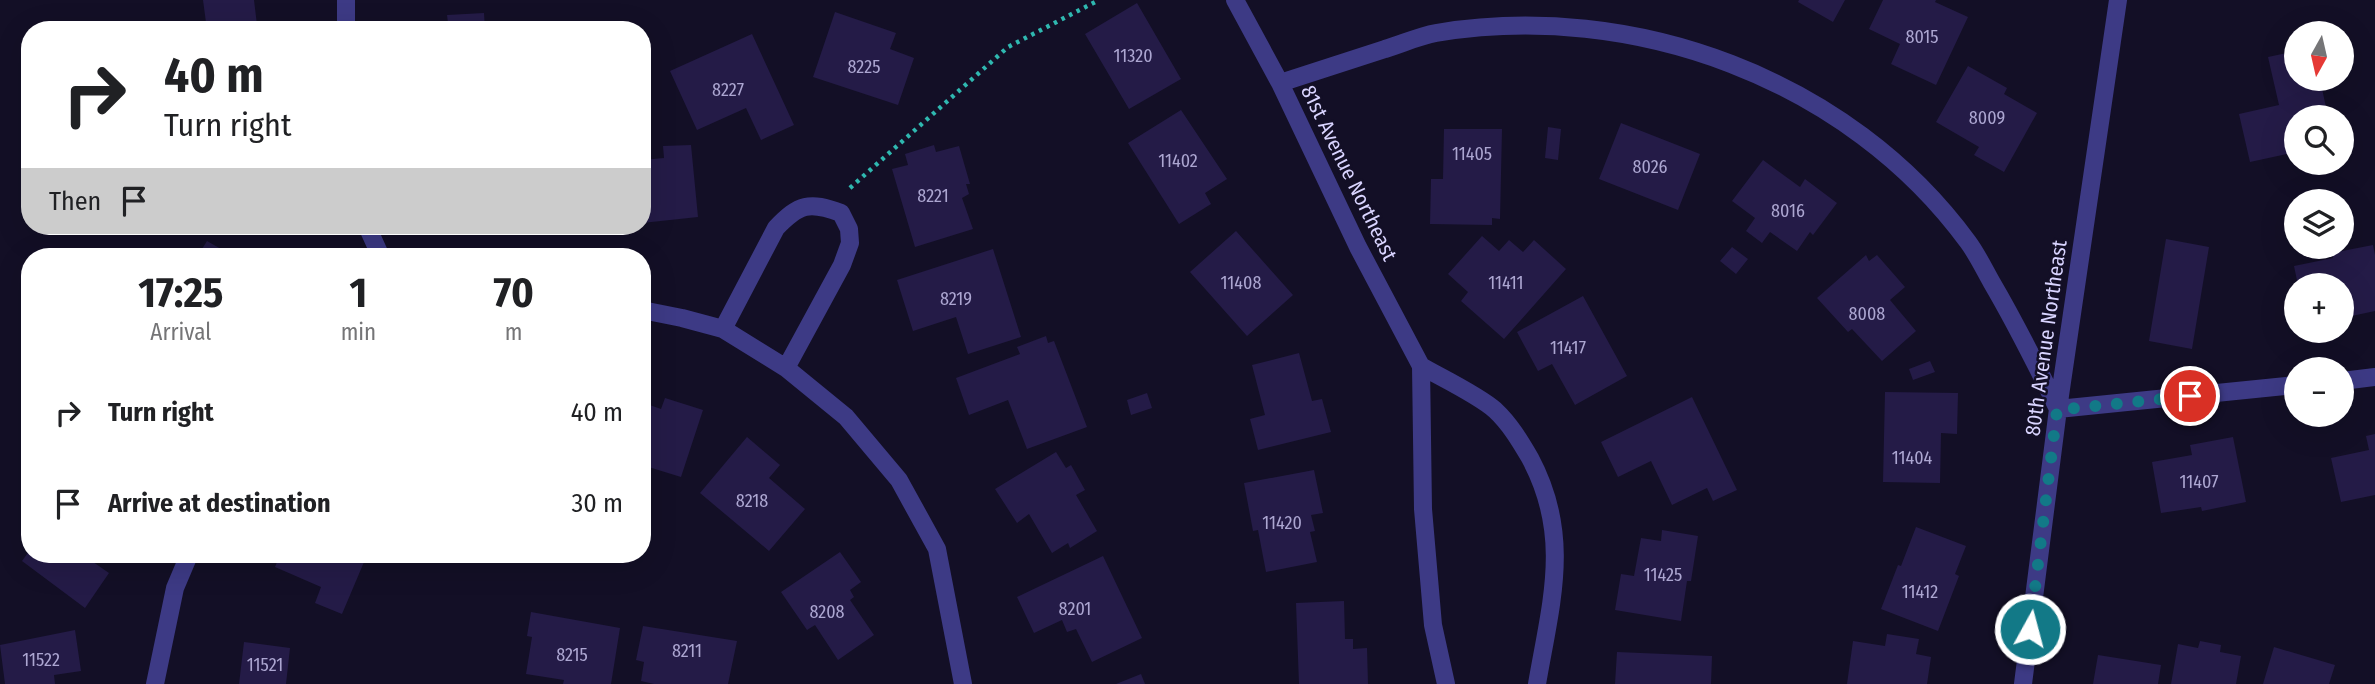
<!DOCTYPE html>
<html lang="en">
<head>
<meta charset="utf-8">
<style>
	:root { --surface:#fff; --page:#f2f2f2; --text:#202124; --muted:#757577 }
	body { margin:0; font-family:"Fira Sans Condensed",sans-serif; background:var(--page); color:var(--text); height:100vh; display:flex; flex-direction:column; font-size:26px; white-space:nowrap }
	* { box-sizing:border-box; margin:0 }
	p { font-size:23px; color:var(--muted) }
	.icon { flex:none; width:38px; height:38px; fill:none; stroke:currentColor; stroke-width:2; stroke-linecap:round; stroke-linejoin:round }
	.map { position:relative; flex:1; overflow:hidden }
	.sheet { position:absolute; left:21px; top:248px; width:630px; height:315px; display:flex; flex-direction:column; background:var(--surface); border-radius:28px; box-shadow:0 7px 28px #0002 }
	.sheet>* { flex:none }
	.guide { position:absolute; left:21px; top:21px; width:630px; height:214px; border-radius:28px; box-shadow:0 7px 28px #0002; background:#fff; color:var(--text); overflow:hidden }
	.needle { width:46px; rotate:188deg }
	.controls { position:absolute; left:2284px; top:21px; display:grid; gap:14px }
	.controls a { display:grid; place-items:center; width:70px; height:70px; border-radius:50%; background:var(--surface); box-shadow:0 7px 28px #0002; font-size:35px }
	.pin { position:absolute; display:grid; place-items:center; width:60px; height:60px; color:#fff; margin:-30px; border:4px solid #fff; border-radius:50%; box-shadow:0 2px 7px #0007 }
	.me { position:absolute; width:77px; margin:-38px; rotate:7deg; stroke-linejoin:round; filter:drop-shadow(0 0 5px #0008) }
	.turn { display:flex; align-items:center; gap:24px; height:147px; padding:0 28px; font-size:32px }
	.turn .icon { width:91px; height:91px; stroke-width:2.5 }
	.turn b { display:block; font-size:49px; line-height:60px }
	.then { display:flex; align-items:center; height:66px; padding:0 28px; background:#0003; gap:14px; font-size:26px }
	.eta { display:flex; justify-content:space-evenly; align-items:center; height:119px; text-align:center }
	.eta b { font-size:42px; font-weight:700; line-height:49px }
	ul { padding:0; list-style:none }
	li { display:flex; align-items:center; gap:21px; height:91px; padding:0 28px }
	li div { flex:1 }
	li b { display:block; font-size:26px }
	li em { font-style:normal }
	.map>svg:first-child { display:block }
	.building { fill:#241b47 }
	.lines { fill:none; stroke-linecap:round; stroke-linejoin:round }
	.path { stroke:#2fb8b0; stroke-width:4.5; stroke-dasharray:3.5 5; stroke-linecap:butt }
	.minor { stroke:#3d3a85; stroke-width:18 }
	.route { stroke:#127987; stroke-width:12; stroke-dasharray:0 21.6 }
	.labels { text-anchor:middle; dominant-baseline:central; stroke-width:5; stroke-linejoin:round; paint-order:stroke }
	.number-label { font-size:18px; fill:#aca6d1 }
	.street-label { font-size:21px; fill:#d9d4ff; stroke:#130f26 }
</style>
</head>
<body>
<div class="map">
<svg width="2375" height="684" viewBox="0 0 2375 684">
	<rect width="100%" height="100%" fill="#130f26"/>
	<path class="building" d="M203,0H254L257,25L207,30Z
		M1799,0H1845L1833,22L1798,2Z
		M1883,0H1936L1935,2L1968,17L1936,85L1891,64L1900,44L1869,29Z
		M1137,3L1181,79L1129,109L1085,34Z
		M835,12L896,33L890,49L914,58L898,105L813,77Z
		M484,13L485,30H424V25L448,23L447,15Z
		M752,34L794,125L761,140L746,108L697,130L670,71Z
		M2296,51V79H2320L2328,117H2296V152L2250,162L2239,114L2279,105L2268,57Z
		M1968,66L2007,88L2004,94L2037,113L2004,172L1974,155L1979,147L1936,122Z
		M1181,110L1227,179L1205,193L1211,204L1179,224L1128,143Z
		M1621,123L1700,154L1678,210L1599,179Z
		M1548,127L1561,129L1558,160L1545,158Z
		M1444,129H1502L1500,219L1492,218V225L1430,224L1431,179H1443Z
		M691,145L698,217L642,223V160L664,158L663,146Z
		M934,145L936,152L959,146L970,184H966L969,194L962,198L973,229L915,247L892,169L908,165L905,154Z
		M1763,160L1800,187L1805,179L1837,203L1813,235L1810,232L1797,251L1770,232L1762,243L1746,231L1755,218L1732,201Z
		M1236,231L1293,295L1247,336L1190,272Z
		M1482,236L1499,251L1509,240L1523,252L1534,240L1566,269L1504,339L1461,301L1468,292L1448,274Z
		M2166,239L2209,247L2192,349L2149,341Z
		M207,241L235,257H197Z
		M2373,245L2375,255V311L2347,317L2345,308L2342,309V285H2298L2294,266L2333,258L2332,253Z
		M1732,247L1748,259L1736,274L1720,261Z
		M993,249L1021,337L968,354L956,317L913,331L897,280Z
		M1866,255L1869,261L1877,255L1905,287L1890,300L1916,331L1882,361L1852,329L1848,332L1817,298Z
		M1583,296L1627,376L1575,405L1552,364L1538,371L1517,332Z
		M1046,336L1048,343L1054,341L1087,427L1027,449L1008,400L969,415L956,378L1020,354L1017,347Z
		M1299,353L1312,401L1322,399L1331,432L1258,450L1250,419L1265,415L1252,365Z
		M1930,361L1935,372L1913,380L1909,369Z
		M642,380L650,383L644,403L661,409L665,398L703,410L681,477L642,465Z
		M1885,392L1958,393L1957,434L1941,433L1940,483L1883,482Z
		M1147,393L1152,408L1131,415L1127,400Z
		M1692,397L1737,490L1713,501L1707,488L1672,505L1651,461L1618,477L1601,442Z
		M2375,434V495L2341,502L2331,458L2369,450L2366,436Z
		M747,437L780,465L769,478L805,509L769,551L700,493Z
		M2233,437L2246,502L2202,511L2201,507L2161,513L2152,462L2192,455L2190,445Z
		M1056,452L1066,468L1071,465L1085,490L1076,495L1097,531L1070,548L1068,543L1052,553L1029,514L1017,523L995,489Z
		M1314,470L1323,513L1311,515L1315,531L1310,532L1317,562L1266,572L1258,530L1253,531L1244,483Z
		M1916,527L1966,546L1955,574L1959,576L1938,631L1881,609L1898,565L1901,566Z
		M1662,530L1698,536L1691,581H1687L1681,621L1615,610L1621,574L1634,576L1641,538L1661,541Z
		M30,550V555H83L109,573L85,608L22,561Z
		M840,552L861,582L850,590L854,597L850,600L874,635L838,660L815,625L807,630L781,592Z
		M280,555H367L342,614L315,603L321,587L275,567Z
		M1103,556L1142,638L1092,662L1076,629L1067,632L1062,620L1034,633L1017,597Z
		M1344,601L1345,639H1353V649L1367,648L1368,684H1299L1296,603Z
		M531,612L620,628L611,684H563L564,680L526,674L532,637L527,636Z
		M643,626L737,641L728,684H654L641,681L644,662L636,660Z
		M75,630L81,671L54,675L55,684H5L0,645Z
		M1887,634L1919,639L1916,654L1931,657L1927,684H1847L1853,641L1885,646Z
		M2200,641L2221,645L2220,652L2241,656L2236,684H2171L2178,644L2198,648Z
		M244,642L290,648L286,684H239Z
		M2274,647L2335,665L2329,684H2263Z
		M1617,652L1712,656L1711,684H1615Z
		M2098,655L2161,665L2158,684H2093Z
		M1141,674L1145,684H1116Z"/>
	<g class="lines">
		<path class="path" d="M850,188L1008,47L1099,0"/>
		<path class="minor" d="M1235,0L1280,83L1358,247L1421,366L1423,509L1433,625L1446,684
			M346,30V0
			M1280,83C1315,72 1350,60 1385,49C1402,44 1419,36 1436,33C1633,0 1849,79 1968,242C1977,254 1984,269 1992,283C2016,324 2037,366 2058,409L2296,385
			M367,226L381,257
			M642,310L682,318L723,329L786,368L846,417L899,480L937,549L963,684
			M723,329L776,228C799,204 809,201 841,213L849,229L850,243L842,265L786,368
			M1421,366C1442,378 1478,395 1495,410C1510,424 1520,441 1530,458C1572,536 1551,602 1537,684
			M2342,381L2375,377
			M155,684L175,588L189,555
			M2023,684L2058,409L2118,0"/>
	</g>
	<g class="lines">
		<path class="route" d="M2030,629L2057,410L2190,396"/>
	</g>
	<g class="labels">
		<g class="number-label">
			<text x="1922" y="37">8015</text>
			<text x="1133" y="56">11320</text>
			<text x="864" y="67">8225</text>
			<text x="728" y="90">8227</text>
			<text x="1987" y="118">8009</text>
			<text x="1472" y="154">11405</text>
			<text x="1178" y="161">11402</text>
			<text x="1650" y="167">8026</text>
			<text x="933" y="196">8221</text>
			<text x="1788" y="211">8016</text>
			<text x="1241" y="283">11408</text>
			<text x="1506" y="283">11411</text>
			<text x="956" y="299">8219</text>
			<text x="1867" y="314">8008</text>
			<text x="1568" y="348">11417</text>
			<text x="1912" y="458">11404</text>
			<text x="2199" y="482">11407</text>
			<text x="752" y="501">8218</text>
			<text x="1282" y="523">11420</text>
			<text x="1663" y="575">11425</text>
			<text x="1920" y="592">11412</text>
			<text x="1075" y="609">8201</text>
			<text x="827" y="612">8208</text>
			<text x="687" y="651">8211</text>
			<text x="572" y="655">8215</text>
			<text x="41" y="660">11522</text>
			<text x="265" y="665">11521</text>
		</g>
		<g class="street-label">
			<text transform="translate(1349 173) rotate(64)">81st Avenue Northeast</text>
			<text transform="translate(2046 338) rotate(-82)">80th Avenue Northeast</text>
		</g>
	</g>
</svg>
<div class="controls">
<a><svg class="needle" viewBox="-14 -14 28 28"><path d="M0-13l5 13h-10z" fill="#e53935"/><path d="M0 13l5-13h-10z" fill="#757577"/></svg></a>
<a><svg class="icon" aria-label="search" viewBox="0 0 24 24"><circle cx="10" cy="10" r="6"/><path d="M15 15l6 6"/></svg></a>
<a><svg class="icon" aria-label="layers" viewBox="0 0 24 24"><path d="M12 4l9 5-9 5-9-5zM3 14l9 5 9-5"/></svg></a>
<a>+</a>
<a>−</a>
</div>
<div class="pin" style="left:2190px;top:396px;background:#d93025"><svg class="icon" aria-label="arrive" viewBox="0 0 24 24"><path d="M6 21V4h12l-3 4 3 4H6"/></svg></div>
<svg class="me" style="left:2030px;top:629px" viewBox="-20 -20 40 40"><circle r="17" fill="#127987" stroke="#fff" stroke-width="3"/><path d="M0-11L8 9 0 5-8 9z" fill="#fff"/></svg>
<div class="guide">
<div class="turn"><svg class="icon" aria-label="right" viewBox="0 0 24 24"><path d="M7 20v-9h11M14 6l5 5-5 5"/></svg><div><b>40 m</b>Turn right</div></div>
<div class="then">Then<svg class="icon" aria-label="arrive" viewBox="0 0 24 24"><path d="M6 21V4h12l-3 4 3 4H6"/></svg></div>
</div>
<section class="sheet">
<div class="eta">
<div><b>17:25</b><p>Arrival</p></div>
<div><b>1</b><p>min</p></div>
<div><b>70</b><p>m</p></div>
</div>
<ul>
<li><svg class="icon" aria-label="right" viewBox="0 0 24 24"><path d="M7 20v-9h11M14 6l5 5-5 5"/></svg><div><b>Turn right</b></div><em>40 m</em></li>
<li><svg class="icon" aria-label="arrive" viewBox="0 0 24 24"><path d="M6 21V4h12l-3 4 3 4H6"/></svg><div><b>Arrive at destination</b></div><em>30 m</em></li>
</ul>
</section>
</div>
</body>
</html>
